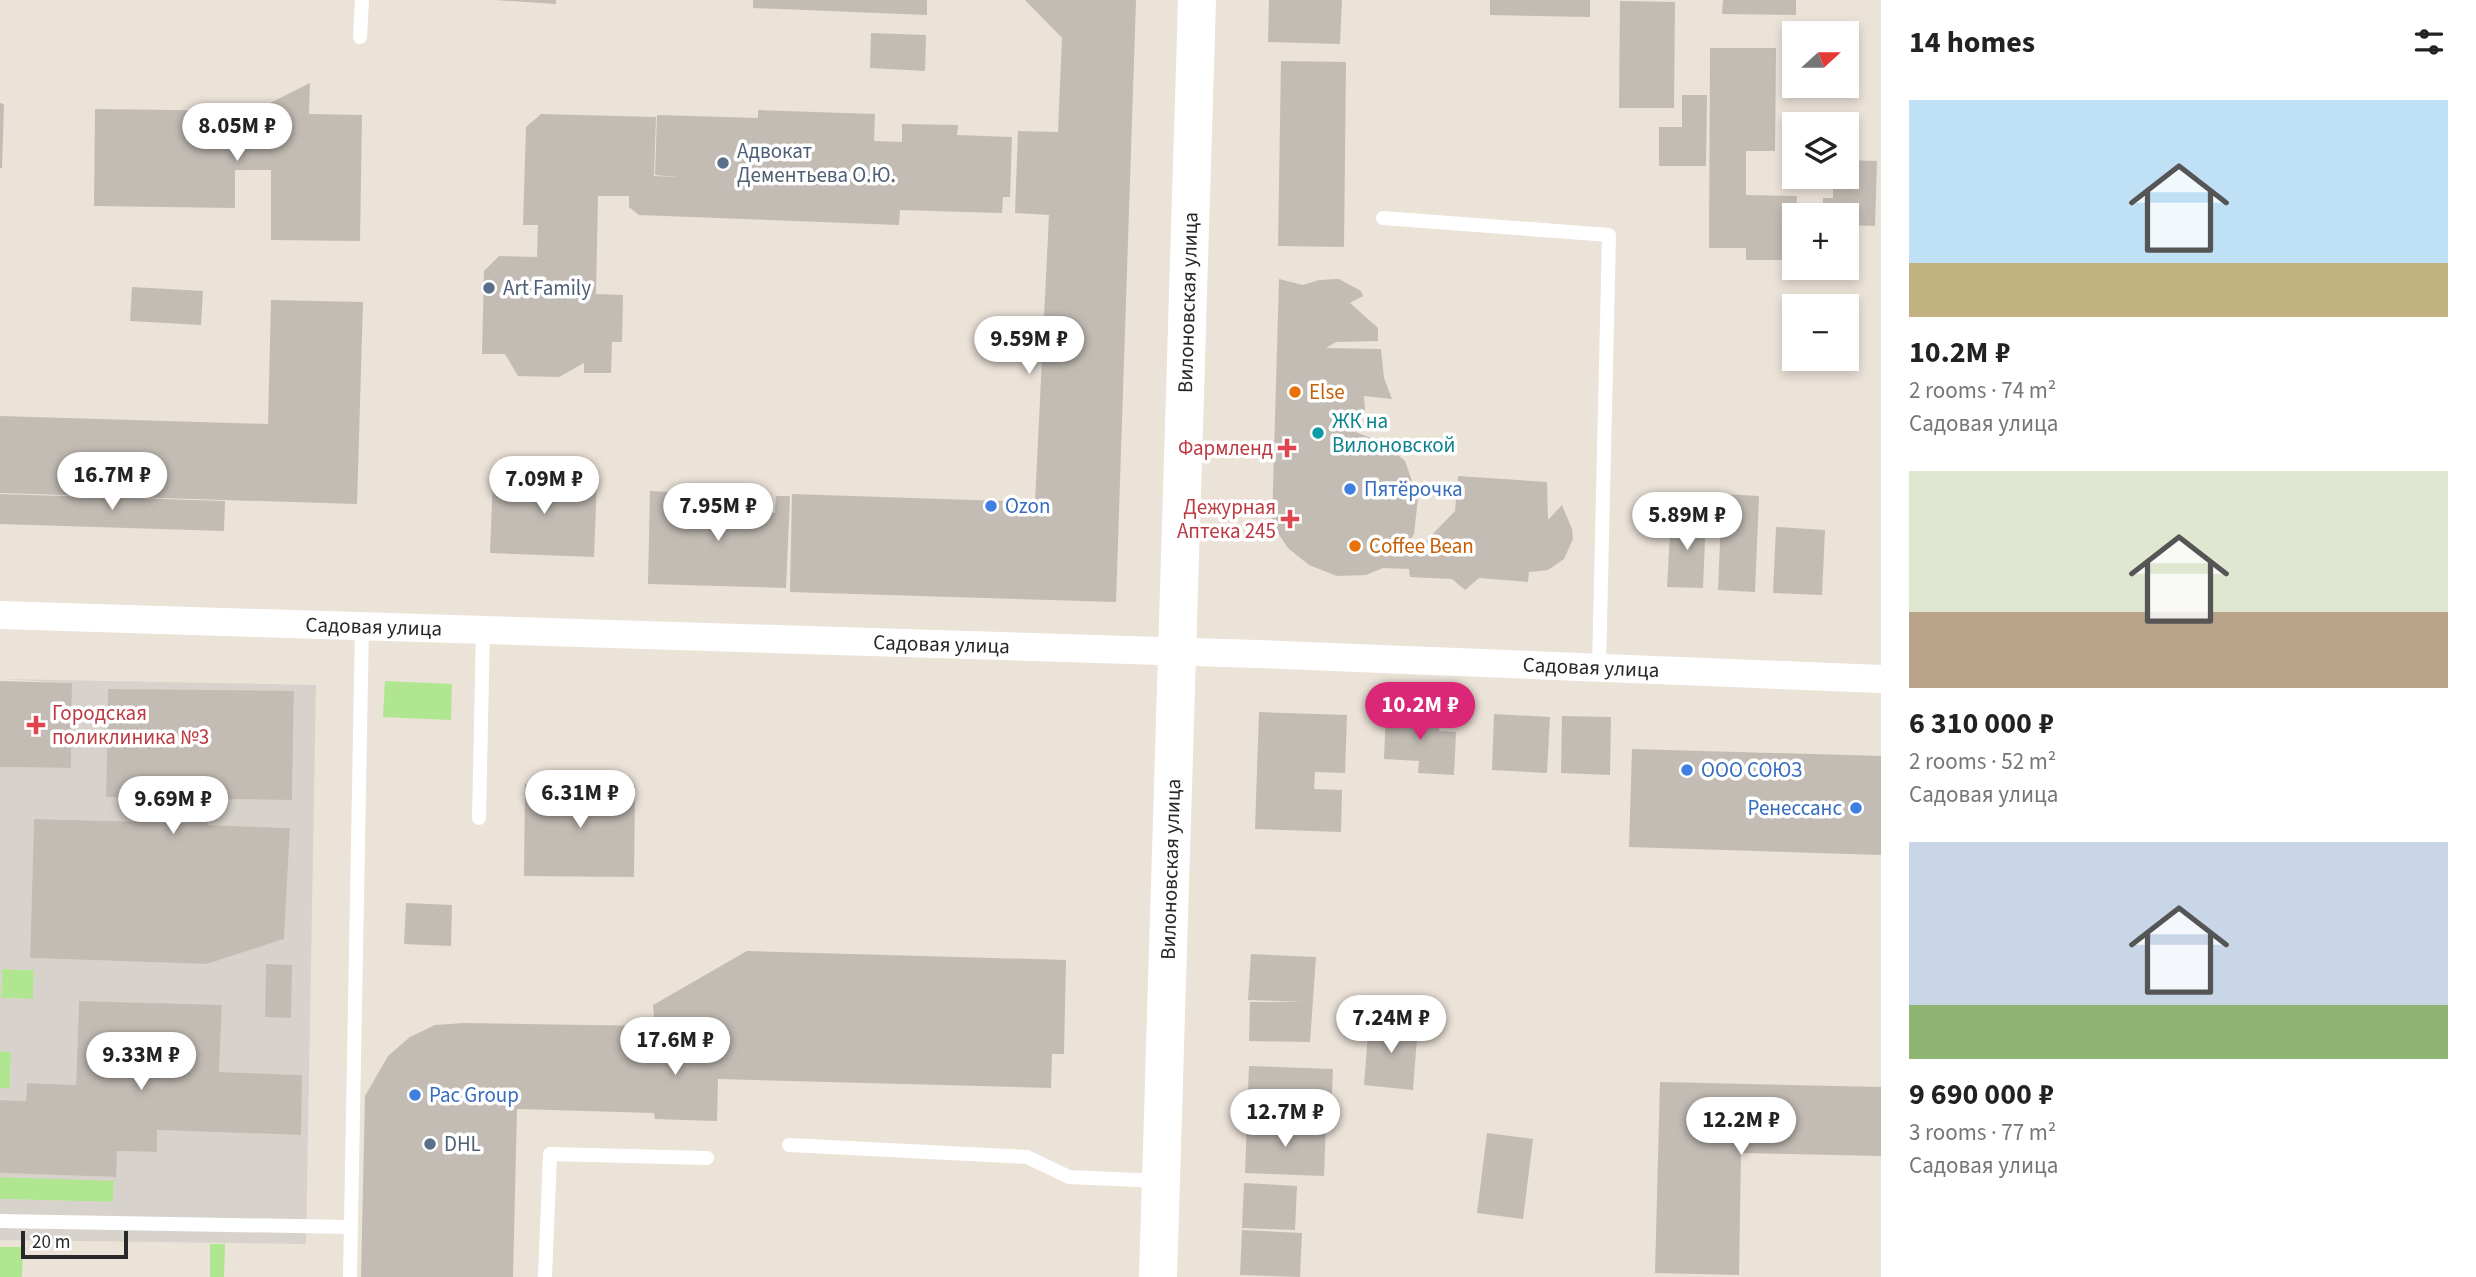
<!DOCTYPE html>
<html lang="en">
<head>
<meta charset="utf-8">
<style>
	body { margin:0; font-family:"Source Sans 3",sans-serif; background:#f2f2f2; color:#222; height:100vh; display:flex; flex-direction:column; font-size:26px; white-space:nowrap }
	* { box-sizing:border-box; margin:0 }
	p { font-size:23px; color:#767676 }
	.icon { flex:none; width:38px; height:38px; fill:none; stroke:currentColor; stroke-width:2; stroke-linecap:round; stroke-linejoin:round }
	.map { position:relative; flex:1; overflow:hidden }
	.details { display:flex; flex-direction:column; background:#fff; width:595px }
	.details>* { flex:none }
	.needle { width:46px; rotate:69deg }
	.buttons { position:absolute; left:1782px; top:21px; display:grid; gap:14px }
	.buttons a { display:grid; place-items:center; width:77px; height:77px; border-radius:0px; background:#fff; box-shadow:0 4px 10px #0003; font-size:35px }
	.scale { position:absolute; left:21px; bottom:18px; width:107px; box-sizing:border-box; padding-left:7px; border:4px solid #282828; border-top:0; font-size:19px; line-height:24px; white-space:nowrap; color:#282828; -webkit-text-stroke:5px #fff; paint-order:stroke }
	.price { position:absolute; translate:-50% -60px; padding:0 16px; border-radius:24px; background:#fff; color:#222; font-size:23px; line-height:46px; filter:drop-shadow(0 2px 4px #0008) }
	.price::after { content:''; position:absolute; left:50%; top:42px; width:21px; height:16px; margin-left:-10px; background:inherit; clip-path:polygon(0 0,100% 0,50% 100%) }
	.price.current { background:#db2777; color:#fff }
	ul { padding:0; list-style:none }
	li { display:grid; align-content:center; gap:14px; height:371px; padding:0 28px }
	li span { display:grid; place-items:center; height:217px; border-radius:0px; color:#555 }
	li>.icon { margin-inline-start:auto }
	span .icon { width:126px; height:126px; fill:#fffc; stroke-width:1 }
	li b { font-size:30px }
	h2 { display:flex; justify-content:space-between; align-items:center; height:84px; padding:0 28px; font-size:30px }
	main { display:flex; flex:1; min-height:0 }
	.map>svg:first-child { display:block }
	.green { fill:#b0e690 }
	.plaza { fill:#d7d2cb; fill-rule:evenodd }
	.building { fill:#c3bcb5 }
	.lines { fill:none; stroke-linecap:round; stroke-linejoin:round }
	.lane { stroke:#fff; stroke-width:14 }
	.street { stroke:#fff; stroke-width:28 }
	.secondary { stroke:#fff; stroke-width:38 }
	.service-dot { fill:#5c6f8a; stroke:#fff; stroke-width:2.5 }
	.food-dot { fill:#e8710a; stroke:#fff; stroke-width:2.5 }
	.culture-dot { fill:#0f9aa8; stroke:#fff; stroke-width:2.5 }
	.health-dot { fill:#e0444e; stroke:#fff; stroke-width:2.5 }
	.shop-dot { fill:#3f7fe0; stroke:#fff; stroke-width:2.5 }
	.labels { text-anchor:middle; stroke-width:7; stroke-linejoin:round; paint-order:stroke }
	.service-label { font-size:21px; fill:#4e5e75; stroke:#fff; text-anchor:start }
	.street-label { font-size:21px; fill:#282828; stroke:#fff }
	.food-label { font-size:21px; fill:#c56008; stroke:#fff; text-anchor:start }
	.culture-label { font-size:21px; fill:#0d838f; stroke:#fff; text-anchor:start }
	.health-label { font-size:21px; fill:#be3a42; stroke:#fff; text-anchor:end }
	.shop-label { font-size:21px; fill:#366cbe; stroke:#fff; text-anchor:start }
</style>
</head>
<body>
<main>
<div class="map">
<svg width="1881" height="1277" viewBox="0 0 1881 1277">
	<rect width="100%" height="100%" fill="#ebe2d8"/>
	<!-- green -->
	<path class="green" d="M385 681 452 684 451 720 383 717Z
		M2 969 34 970 33 999 1 998Z
		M0 1051 11 1052 10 1088H0Z
		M0 1177 114 1180 113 1202 0 1199Z
		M210 1244H225L224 1277H210Z
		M0 1247H23L22 1277H0Z"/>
	<!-- plaza -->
	<path class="plaza" d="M0 679 316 685 306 1244 0 1240V1199L113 1202 114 1181 0 1177V1173L115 1177 117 1151 156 1152 157 1130 300 1135 302 1075 219 1072 222 1006 79 1001 76 1085 27 1083 26 1101 0 1100V1088H10L11 1052 0 1051V767L71 768 72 683ZM108 689 294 692 292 800 209 799 208 825 290 828 284 939 207 964 30 958 34 819 189 823 191 798 106 797ZM2 969 34 970 33 999 1 998Z"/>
	<!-- building -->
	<path class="building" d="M495 0H556V4Z
		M753 0H927V15L753 8Z
		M1025 0H1136L1116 602 790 592 792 494 1035 502 1049 215 1015 213 1018 131 1058 132 1062 38Z
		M1269 0H1342L1340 44 1268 42Z
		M1490 0H1590V17L1490 15Z
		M1723 0H1796V15L1722 14Z
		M1620 1 1675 2 1674 108H1619Z
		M871 33 926 35 925 71 870 68Z
		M1710 48H1776L1775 151H1746V195L1797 196 1794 260H1746V248H1709Z
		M1281 61 1346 62 1344 247 1278 246Z
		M310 83 309 114 362 115 360 241 271 240V170H235V208L94 206 95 109 254 111Z
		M1682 95H1707L1706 166H1659V127H1682Z
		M0 103 4 104 2 168H0Z
		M758 110 875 114 874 141 902 142V124L958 125 957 135 1012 137 1010 197H1003L1002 213 900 210 899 225 639 215 629 207V196H598L596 294 623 295 622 342H612L611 373H584V363L559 377 518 376 505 354H482L484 271 499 256 537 257 538 225H523L526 127 541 114 656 117 654 176 678 177 655 175 657 115 758 118Z
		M1846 160 1877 161 1875 226 1846 225V215H1822L1823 198H1833V177H1846Z
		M1279 279 1303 285 1319 280 1339 279 1361 291 1363 296 1350 303 1378 328V341L1336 342 1326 348 1381 349 1384 378 1392 399 1364 396 1365 410 1348 414V429L1384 443 1405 461 1418 498 1414 534 1406 548 1426 541 1455 511 1458 476 1547 482 1548 520 1562 505 1572 529 1573 539 1564 559 1548 570 1529 572 1528 582 1479 578 1465 590 1452 579 1410 577 1409 569 1383 568 1366 575 1337 576 1309 565 1288 548 1272 524Z
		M132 287 203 291 201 325 130 321Z
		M271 300 363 302 357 504 0 493V416L268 424Z
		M493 475 597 479 594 557 490 553Z
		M707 490 739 491V511L775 513 776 496H790L786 588 648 584 650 491 670 492 669 508 707 509Z
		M0 494 225 501 224 531 0 524Z
		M1722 494 1759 496 1755 592 1718 590Z
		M1671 516 1706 518 1703 588 1667 587Z
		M1776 527 1825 530 1822 595 1773 593Z
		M0 681 72 683 71 768 0 767Z
		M108 689 294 691 292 800 209 799 208 825 290 828 284 939 207 964 30 958 34 819 189 823 191 798 106 797Z
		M1386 711 1440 714 1439 731 1456 732 1454 775 1418 773 1419 761 1384 759Z
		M1259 712 1347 715 1345 773 1315 772 1314 789 1342 790 1341 832 1255 829Z
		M1494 714 1550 717 1547 773 1492 770Z
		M1562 716 1611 717 1610 775 1561 773Z
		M1632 749 1881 756V855L1629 847Z
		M525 784 635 785 634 877 524 876Z
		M406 903 452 905 451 946 404 944Z
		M747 951 1066 960 1064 1054H1052L1051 1088 718 1079 717 1121 655 1119 654 1113 517 1109 513 1277H361L365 1096 388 1056 410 1037 435 1025 464 1023 655 1026 653 1005Z
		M1251 954 1316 957 1310 1042 1249 1041 1250 1002H1305L1248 1000Z
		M266 964 292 965 291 1018 265 1017Z
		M79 1001 222 1005 219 1072 302 1075 301 1135 157 1130V1152L117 1151 116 1177 0 1173V1100L26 1101 27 1083 76 1085Z
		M1369 1021 1418 1025 1413 1090 1364 1085Z
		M1249 1066 1333 1069 1331 1119 1247 1115Z
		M1660 1082 1881 1087V1156L1741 1153 1739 1275 1655 1273Z
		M1247 1122 1326 1125 1324 1176 1245 1173Z
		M1487 1133 1533 1139 1523 1219 1477 1213Z
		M1244 1183 1297 1186 1295 1230 1242 1228Z
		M1242 1230 1302 1233 1300 1277 1240 1275Z"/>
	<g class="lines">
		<!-- lane -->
		<path class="lane" d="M360 37 362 0
			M1383 218 1609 235 1599 668
			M479 818 483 629
			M789 1145 1027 1157 1069 1177 1160 1181
			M0 1221 351 1227
			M350 1277 362 625
			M545 1277 550 1154 707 1158"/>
		<!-- street -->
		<path class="street" id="s1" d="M0 615 1258 654 1881 679"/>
		<!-- secondary -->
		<path class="secondary" id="s2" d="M1158 1277 1197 0"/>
	</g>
	<!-- markers -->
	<g class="service-dot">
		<circle cx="723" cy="163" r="7"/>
		<circle cx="489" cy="288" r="7"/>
		<circle cx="430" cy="1144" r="7"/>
	</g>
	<g class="food-dot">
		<circle cx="1295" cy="392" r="7"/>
		<circle cx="1355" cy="546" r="7"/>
	</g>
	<circle class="culture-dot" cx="1318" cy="433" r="7"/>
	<g class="health-dot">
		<path d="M1283.5 437.5h7v7h7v7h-7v7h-7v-7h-7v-7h7z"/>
		<path d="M1286.5 508.5h7v7h7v7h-7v7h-7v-7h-7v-7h7z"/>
		<path d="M32.5 714.5h7v7h7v7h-7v7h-7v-7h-7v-7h7z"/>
	</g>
	<g class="shop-dot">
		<circle cx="1350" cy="489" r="7"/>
		<circle cx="991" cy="506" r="7"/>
		<circle cx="1687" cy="770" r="7"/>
		<circle cx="1856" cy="808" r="7"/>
		<circle cx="415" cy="1095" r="7"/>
	</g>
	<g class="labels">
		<!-- service labels -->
		<g class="service-label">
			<text x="737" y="158">Адвокат<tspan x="737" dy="24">Дементьева О.Ю.</tspan></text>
			<text x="503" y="295">Art Family</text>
			<text x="444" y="1151">DHL</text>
		</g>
		<!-- street labels -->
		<g class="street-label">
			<text dy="7" stroke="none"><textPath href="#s2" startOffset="975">Вилоновская улица</textPath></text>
			<text dy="7" stroke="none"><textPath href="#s1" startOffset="374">Садовая улица</textPath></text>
			<text dy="7" stroke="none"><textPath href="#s1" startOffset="942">Садовая улица</textPath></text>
			<text dy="7" stroke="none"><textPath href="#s1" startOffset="1592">Садовая улица</textPath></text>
			<text dy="7" stroke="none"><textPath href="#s2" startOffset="408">Вилоновская улица</textPath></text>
		</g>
		<!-- food labels -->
		<g class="food-label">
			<text x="1309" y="399">Else</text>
			<text x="1369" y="553">Coffee Bean</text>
		</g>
		<!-- culture labels -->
		<g class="culture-label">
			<text x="1332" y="428">ЖК на<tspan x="1332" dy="24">Вилоновской</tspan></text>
		</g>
		<!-- health labels -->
		<g class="health-label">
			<text x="1273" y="455">Фармленд</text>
			<text x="1276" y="514">Дежурная<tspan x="1276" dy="24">Аптека 245</tspan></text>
			<text x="52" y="720" text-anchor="start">Городская<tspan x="52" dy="24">поликлиника №3</tspan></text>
		</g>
		<!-- shop labels -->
		<g class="shop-label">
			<text x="1364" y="496">Пятёрочка</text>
			<text x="1005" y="513">Ozon</text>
			<text x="1701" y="777">ООО СОЮЗ</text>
			<text x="1842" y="815" text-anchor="end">Ренессанс</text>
			<text x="429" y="1102">Pac Group</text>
		</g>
	</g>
</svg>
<div class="buttons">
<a><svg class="needle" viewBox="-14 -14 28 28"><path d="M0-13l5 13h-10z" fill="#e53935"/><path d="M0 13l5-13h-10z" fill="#767676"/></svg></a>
<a><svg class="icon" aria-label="layers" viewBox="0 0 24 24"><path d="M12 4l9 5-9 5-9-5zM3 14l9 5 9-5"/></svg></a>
<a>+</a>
<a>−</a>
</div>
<div class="scale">20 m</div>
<b class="price" style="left:237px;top:163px">8.05M ₽</b>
<b class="price" style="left:1029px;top:376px">9.59M ₽</b>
<b class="price" style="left:112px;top:512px">16.7M ₽</b>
<b class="price" style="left:544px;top:516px">7.09M ₽</b>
<b class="price" style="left:718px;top:543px">7.95M ₽</b>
<b class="price" style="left:1687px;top:552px">5.89M ₽</b>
<b class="price current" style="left:1420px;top:742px">10.2M ₽</b>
<b class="price" style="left:580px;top:830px">6.31M ₽</b>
<b class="price" style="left:173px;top:836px">9.69M ₽</b>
<b class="price" style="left:1391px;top:1055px">7.24M ₽</b>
<b class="price" style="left:675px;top:1077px">17.6M ₽</b>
<b class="price" style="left:141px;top:1092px">9.33M ₽</b>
<b class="price" style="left:1285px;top:1149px">12.7M ₽</b>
<b class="price" style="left:1741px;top:1157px">12.2M ₽</b>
</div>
<section class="details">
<h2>14 homes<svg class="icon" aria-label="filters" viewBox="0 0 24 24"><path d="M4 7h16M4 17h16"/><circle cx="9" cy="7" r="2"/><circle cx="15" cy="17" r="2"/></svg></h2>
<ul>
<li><span style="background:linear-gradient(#bfe0f5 75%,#c2b280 0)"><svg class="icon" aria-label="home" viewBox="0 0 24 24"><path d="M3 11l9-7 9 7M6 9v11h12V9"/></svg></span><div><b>10.2M ₽</b><p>2 rooms · 74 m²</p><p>Садовая улица</p></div></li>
<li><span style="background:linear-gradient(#dfe7d0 65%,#b9a48a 0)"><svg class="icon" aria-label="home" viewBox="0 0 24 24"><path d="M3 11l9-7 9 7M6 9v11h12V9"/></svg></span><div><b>6 310 000 ₽</b><p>2 rooms · 52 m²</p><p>Садовая улица</p></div></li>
<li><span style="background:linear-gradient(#c9d6e8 75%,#8fb573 0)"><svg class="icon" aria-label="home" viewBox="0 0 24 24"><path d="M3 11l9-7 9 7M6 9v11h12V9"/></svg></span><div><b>9 690 000 ₽</b><p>3 rooms · 77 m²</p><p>Садовая улица</p></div></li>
</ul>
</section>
</main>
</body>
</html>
